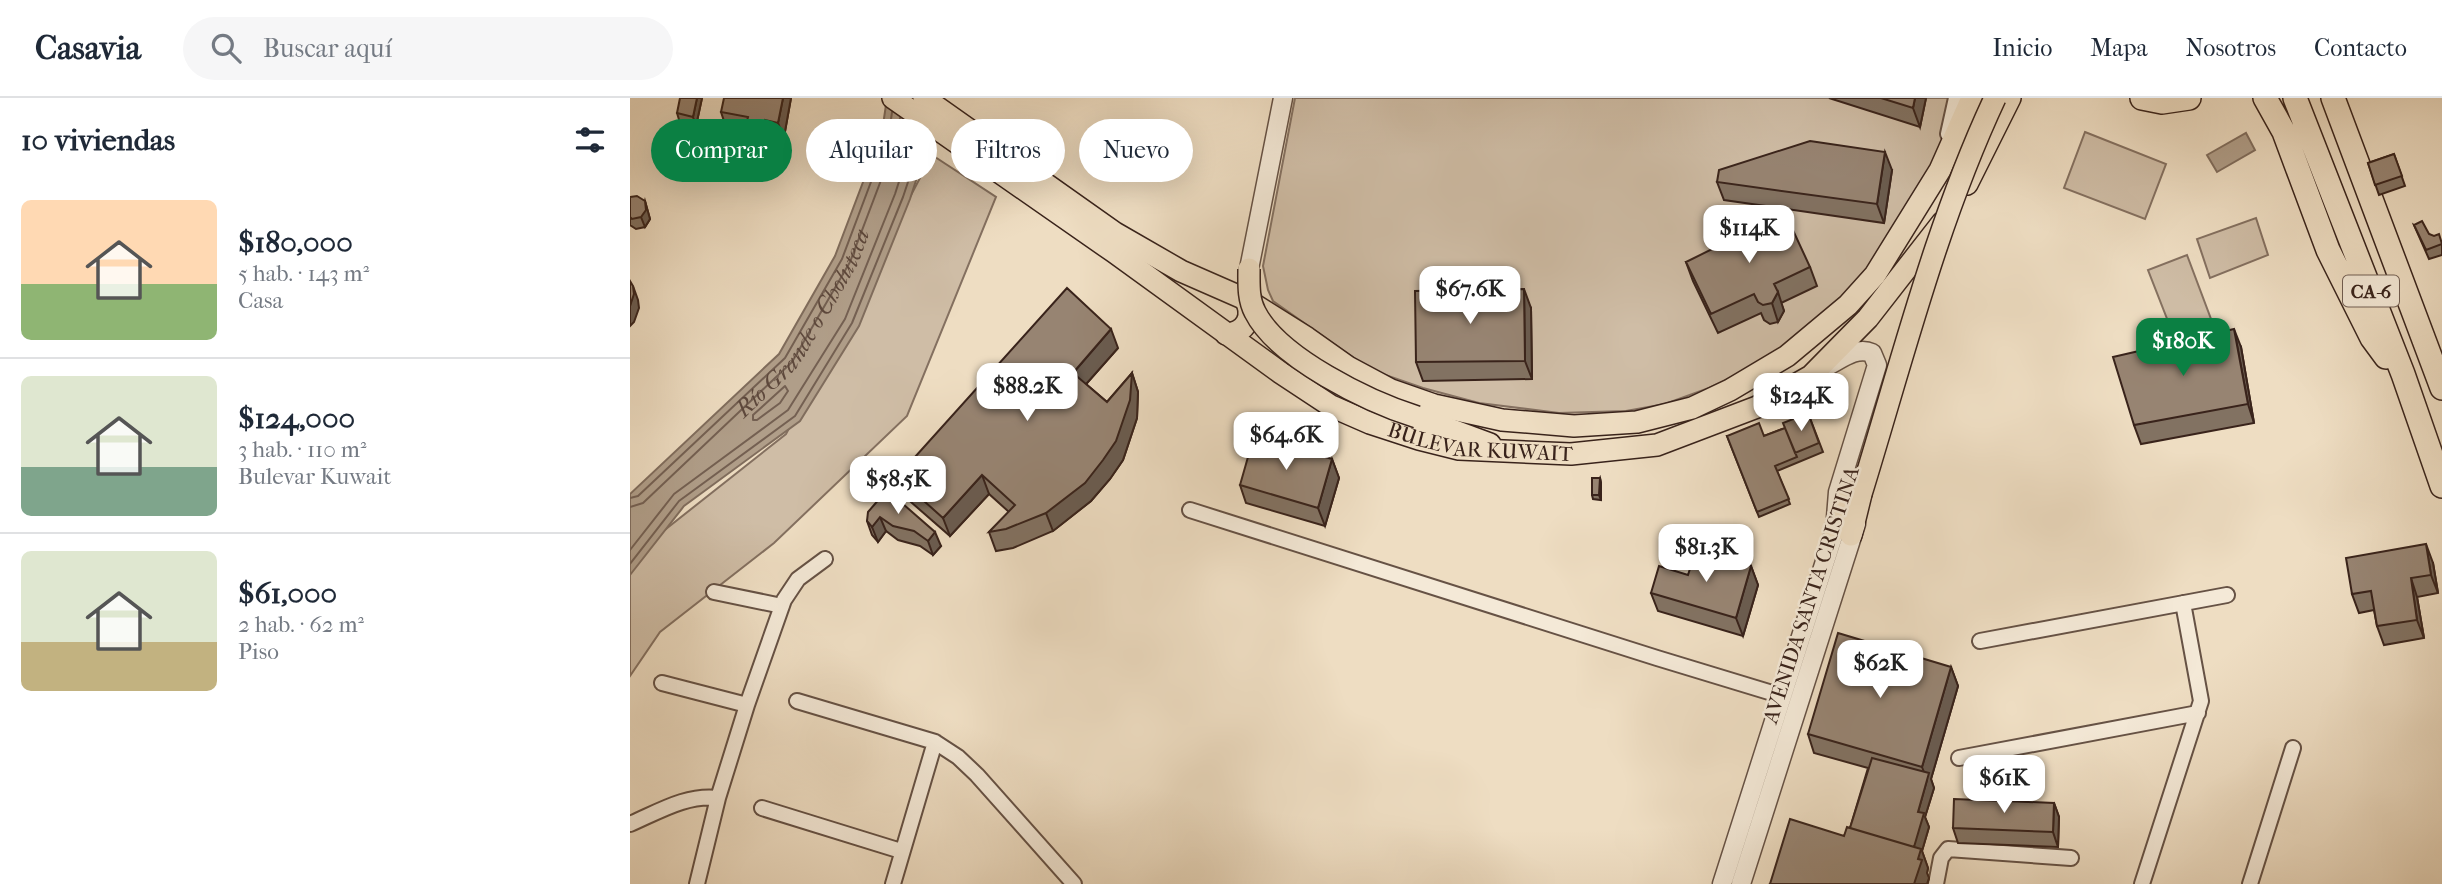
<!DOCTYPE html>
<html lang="es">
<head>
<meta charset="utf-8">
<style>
	body { margin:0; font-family:"IM FELL French Canon",serif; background:#f6f6f7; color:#1f2937; height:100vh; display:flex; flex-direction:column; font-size:26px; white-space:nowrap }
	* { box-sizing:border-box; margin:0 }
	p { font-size:23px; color:#747a83 }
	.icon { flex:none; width:38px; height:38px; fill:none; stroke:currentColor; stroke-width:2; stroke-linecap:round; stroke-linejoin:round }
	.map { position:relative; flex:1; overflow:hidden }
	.details { display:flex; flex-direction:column; background:#fff; width:630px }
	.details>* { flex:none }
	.banner { position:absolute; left:21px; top:21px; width:665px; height:63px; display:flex; gap:14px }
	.price { position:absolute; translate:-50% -60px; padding:0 16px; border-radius:14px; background:#fff; color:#222; font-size:23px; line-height:46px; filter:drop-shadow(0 2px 4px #0008) }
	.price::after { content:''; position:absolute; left:50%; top:42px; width:21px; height:16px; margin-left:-10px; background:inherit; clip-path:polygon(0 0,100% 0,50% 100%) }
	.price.current { background:#0b8043; color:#fff }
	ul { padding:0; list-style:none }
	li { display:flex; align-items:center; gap:21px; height:175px; padding:0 21px }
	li+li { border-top:2px solid #e0e1e3 }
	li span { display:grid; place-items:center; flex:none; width:196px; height:140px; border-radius:10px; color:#555 }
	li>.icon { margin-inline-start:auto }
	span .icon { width:84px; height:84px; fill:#fffc; stroke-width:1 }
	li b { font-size:30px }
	h2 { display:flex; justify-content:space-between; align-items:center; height:84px; padding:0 21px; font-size:30px }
	.tag { padding:0 24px; border-radius:32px; background:#fff; box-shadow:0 7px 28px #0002; font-size:24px; line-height:63px }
	.tag.current { background:#0b8043; color:#fff }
	header { display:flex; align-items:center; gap:42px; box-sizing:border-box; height:98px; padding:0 35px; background:#fff; border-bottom:2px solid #e0e1e3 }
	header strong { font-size:33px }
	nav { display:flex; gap:38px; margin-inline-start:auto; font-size:24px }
	.search { width:490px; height:63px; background:#f6f6f7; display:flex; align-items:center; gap:18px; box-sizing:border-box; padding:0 24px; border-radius:38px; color:#747a83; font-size:26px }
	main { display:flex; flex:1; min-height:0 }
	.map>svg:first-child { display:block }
	.green { fill:#cfbda6; stroke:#847060; stroke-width:2 }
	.water { fill:#b09e89; stroke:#806d5d; stroke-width:2 }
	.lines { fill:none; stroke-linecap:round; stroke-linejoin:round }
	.shore { stroke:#746052; stroke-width:2 }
	.minor-casing { stroke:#665245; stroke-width:18 }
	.tertiary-casing { stroke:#665245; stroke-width:21 }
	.primary-casing { stroke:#39231b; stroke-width:24 }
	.trunk-casing { stroke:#39231b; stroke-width:26 }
	.minor { stroke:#f4e9d7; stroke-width:14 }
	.tertiary { stroke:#f4e9d7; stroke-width:18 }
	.primary { stroke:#eeddc2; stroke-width:21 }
	.trunk { stroke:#eeddc2; stroke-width:23 }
	.primary-bridge-casing { stroke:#39231b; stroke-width:24; stroke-linecap:butt }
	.primary-bridge { stroke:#eeddc2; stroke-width:21 }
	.wall { fill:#827262; stroke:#39231b; stroke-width:2 }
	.shaded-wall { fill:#6a5c50; stroke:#39231b; stroke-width:2 }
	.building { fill:#978472; stroke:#39231b; stroke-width:2 }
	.labels { text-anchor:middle; stroke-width:5; stroke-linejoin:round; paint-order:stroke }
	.shield { fill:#f4e9d7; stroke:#715e53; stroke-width:2 }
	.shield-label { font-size:19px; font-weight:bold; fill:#39231b }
	.street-label { font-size:21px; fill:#39231b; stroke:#f4e9d7 }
	.water-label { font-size:23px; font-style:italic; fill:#5d483c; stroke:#f4e9d7 }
</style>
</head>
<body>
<header>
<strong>Casavia</strong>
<div class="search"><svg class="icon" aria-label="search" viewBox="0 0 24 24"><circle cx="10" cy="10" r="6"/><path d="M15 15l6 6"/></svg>Buscar aquí</div>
<nav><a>Inicio</a><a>Mapa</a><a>Nosotros</a><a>Contacto</a></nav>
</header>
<main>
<section class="details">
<h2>10 viviendas<svg class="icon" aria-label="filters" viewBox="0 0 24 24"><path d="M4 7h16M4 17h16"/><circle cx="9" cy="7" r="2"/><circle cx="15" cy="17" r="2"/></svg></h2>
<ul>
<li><span style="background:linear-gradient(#ffd9b3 60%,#8fb573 0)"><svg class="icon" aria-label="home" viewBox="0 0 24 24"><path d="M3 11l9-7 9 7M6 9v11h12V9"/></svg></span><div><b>$180,000</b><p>5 hab. · 143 m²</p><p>Casa</p></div></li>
<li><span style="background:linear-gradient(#dfe7d0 65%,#7fa58c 0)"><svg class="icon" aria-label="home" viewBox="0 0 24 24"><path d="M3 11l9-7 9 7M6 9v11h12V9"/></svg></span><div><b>$124,000</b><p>3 hab. · 110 m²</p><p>Bulevar Kuwait</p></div></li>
<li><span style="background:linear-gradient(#dfe7d0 65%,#c2b280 0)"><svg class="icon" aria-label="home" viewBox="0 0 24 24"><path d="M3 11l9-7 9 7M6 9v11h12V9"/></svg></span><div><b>$61,000</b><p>2 hab. · 62 m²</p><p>Piso</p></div></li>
</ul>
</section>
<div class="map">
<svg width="1812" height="786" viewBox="0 0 1812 786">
	<rect width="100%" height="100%" fill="#eeddc2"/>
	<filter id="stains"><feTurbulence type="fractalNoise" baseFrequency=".00286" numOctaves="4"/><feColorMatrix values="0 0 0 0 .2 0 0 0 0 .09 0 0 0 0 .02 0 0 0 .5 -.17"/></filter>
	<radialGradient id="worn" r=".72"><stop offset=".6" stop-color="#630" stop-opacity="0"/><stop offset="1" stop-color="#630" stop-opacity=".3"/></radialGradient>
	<!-- green -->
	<path class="green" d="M665 0H1322L1306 69 1241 170 1196 218 1139 261 1079 290 1035 306 996 313 929 315 849 305 793 290 741 272 643 203 638 192 633 168Z
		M1455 34 1536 66 1515 121 1434 90Z
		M302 57 366 99 277 318 144 445 30 534 0 578V468L17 446 156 336Z
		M1626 120 1638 157 1580 180 1567 141Z
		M1557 157 1581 221 1543 236 1518 172Z"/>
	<!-- water -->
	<path class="water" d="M257 0H313L280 101 229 228 170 323 54 408 0 477V396L149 256 205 158 252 34Z
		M1616 35 1625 52 1587 74 1577 57Z"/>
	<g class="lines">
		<!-- shore -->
		<g class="shore">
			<path d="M155 288 158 293 150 305 127 322H123V317Z"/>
			<path d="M0 400 8 398 155 260 212 161 259 36 262 14"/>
			<path id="s1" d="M0 409 13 405 162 264 220 164 267 40 270 20"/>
			<path d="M0 452 44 396 158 312 215 221 265 96 286 31"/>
			<path d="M0 466 49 403 165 318 222 225 273 99 294 36"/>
		</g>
		<defs>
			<path id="minor" d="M1318 36 1326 0
				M560 412 1027 560 1152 598
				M84 494 152 508
				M1350 543 1597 497
				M32 585 117 607
				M167 603 305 644 328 659 347 677 444 786
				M1329 660 1568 615
				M132 710 271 753
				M0 726C28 714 57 696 88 700
				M67 786 88 700 117 607 154 502 168 481 195 461
				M263 786 305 644
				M1306 786 1311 760 1318 751 1441 760
				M1512 786 1571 603 1553 505
				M1620 786 1663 650"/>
			<path id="tertiary" d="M619 171 653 0
				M1092 786 1205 432 1208 394 1247 267 1242 255C1226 248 1210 262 1196 269
				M1111 786 1226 426"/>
			<g id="primary">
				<path id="s2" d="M263 0 484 154 651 275 701 308 740 325 789 341 829 351 941 356 1027 347 1127 309 1181 278 1238 220 1312 125"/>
				<path d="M294 0 485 135 551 173 615 201 677 240 718 269 761 292 804 307 872 322 944 328 1007 324 1062 310 1100 292 1157 258 1218 207 1245 177 1310 72 1342 0"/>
				<path d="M1337 86 1380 0"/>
				<path d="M596 236C616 235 625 218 615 201"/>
				<path d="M787 319 860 346"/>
				<path d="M1205 432 1218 393"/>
				<path d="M1221 437 1231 396"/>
			</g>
			<path id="trunk" d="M1512 0 1532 4 1559 0
				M1635 0 1654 34 1698 152 1742 240 1756 259
				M1665 0 1773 276 1812 388
				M1703 0 1812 290"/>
		</defs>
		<!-- minor casing -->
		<use href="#minor" class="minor-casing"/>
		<!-- tertiary casing -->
		<use href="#tertiary" class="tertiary-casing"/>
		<!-- primary casing -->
		<use href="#primary" class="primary-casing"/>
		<!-- trunk casing -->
		<use href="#trunk" class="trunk-casing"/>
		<!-- minor -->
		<use href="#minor" class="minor"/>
		<!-- tertiary -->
		<use href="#tertiary" class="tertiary"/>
		<!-- primary -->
		<use href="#primary" class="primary"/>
		<!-- trunk -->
		<use href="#trunk" class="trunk"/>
		<defs>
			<path id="primary-bridge" d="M619 171C619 186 618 201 625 214 648 260 739 304 787 319
				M1231 396C1272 263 1306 126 1365 0"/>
		</defs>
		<!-- primary-bridge casing -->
		<use href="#primary-bridge" class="primary-bridge-casing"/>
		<!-- primary-bridge -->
		<use href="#primary-bridge" class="primary-bridge"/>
	</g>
	<!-- wall -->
	<path class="wall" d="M72 0 66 28 50 25 47 15Z
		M161 0 154 39 140 37 139 40 122 37 121 33 96 29 91 14Z
		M1199 0H1296L1290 29Z
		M53 32 55 36 53 43 46 42 44 37Z
		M1764 56 1775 88 1749 97 1738 65Z
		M1262 72 1254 125 1094 102 1087 84Z
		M0 99 15 103 20 121 15 129 6 131 0 127Z
		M1784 127 1812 144V157L1799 161Z
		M1056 164 1180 169 1187 188 1151 205 1154 213 1148 224 1140 226 1134 222 1131 215 1088 235 1063 183Z
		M901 210 902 281 793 283 786 264Z
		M1611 249 1624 325 1511 346 1504 327Z
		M488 250 456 286 477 304 502 275 508 294 507 320 493 362 480 381 461 403 423 433 383 450 366 453 359 434 379 414 359 396 320 438 274 398 267 379Z
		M1178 315 1193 354 1147 373 1160 406 1129 419 1097 338H1134L1155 330Z
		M702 361 709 380 695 428 616 405 610 387Z
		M970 380 971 385V402L963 401 962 397Z
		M257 392 311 448 303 457 290 448 268 442 256 433 248 444 242 437 237 423Z
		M1803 465 1808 495 1787 499 1794 540 1754 547 1747 528 1744 512 1729 515 1722 496Z
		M1121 468 1128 487 1113 538 1028 513 1021 495 1058 477Z
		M1321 569 1328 588 1301 681 1304 690 1295 719 1299 729 1292 753 1298 770 1297 775 1299 780 1297 786H1140L1214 738 1220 730 1238 670 1184 655 1178 636Z
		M1424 705 1429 719 1428 749 1328 745 1323 730Z"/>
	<!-- shaded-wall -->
	<path class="shaded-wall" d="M67 0H72L66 28 63 19Z
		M153 0H161L154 39 148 25Z
		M1285 0H1296L1290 29 1283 10Z
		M135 22 140 37 139 40 134 26Z
		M53 32 55 36 53 43 51 38Z
		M1255 54 1262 72 1254 125 1247 106Z
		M15 103 20 121 15 129 11 119Z
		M3 188 8 202 9 210 4 224 0 228V208Z
		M894 191 901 210 902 281 895 263Z
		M1148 194 1154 213 1148 224 1142 205Z
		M481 231 488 250 450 293 443 275Z
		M1604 231 1611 249 1624 325 1618 306Z
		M502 275 508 294 507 320 493 362 480 381 461 403 423 433 416 415Z
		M702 361 709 380 695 428 688 410Z
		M352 377 359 396 320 438 313 420Z
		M970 380 971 385V402L969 397Z
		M250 419 256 433 248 444 242 429Z
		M305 434 311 448 303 457 298 443Z
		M1796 446 1803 465 1808 495 1801 477Z
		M1121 468 1128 487 1113 538 1106 520Z
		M1781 480 1787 499 1794 540 1787 522Z
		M1321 569 1328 588 1301 681 1304 690 1295 719 1299 729 1292 753 1298 770 1297 775 1299 780 1297 786H1284L1283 753 1288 714 1297 682 1292 669Z
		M1424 705 1429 719 1428 749 1423 734Z"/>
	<!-- building -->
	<path class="building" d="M50 0H67L63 19 47 15Z
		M94 0H153L148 25 135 22 134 26 117 23 118 19 91 14Z
		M1251 0H1285L1283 10Z
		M46 30 53 32 51 38 44 37Z
		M1180 43 1255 54 1247 106 1087 84 1089 72Z
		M1764 56 1772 78 1745 87 1738 65Z
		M7 98 15 103 16 112 11 119 2 121 0 119V99Z
		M1155 115 1180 169 1144 186 1148 194 1142 205 1133 207 1128 204 1124 196 1081 216 1056 164Z
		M1792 123 1799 136 1804 138 1809 136 1812 146 1796 152 1784 127Z
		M0 183 3 188 4 196 0 208Z
		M437 190 481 231 443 275 477 304 502 275 500 302 486 343 473 362 455 385 416 415 376 431 359 434 385 407 352 377 313 420 267 379Z
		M894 191 895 263 786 264 785 193Z
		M1604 231 1618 306 1504 327 1483 259Z
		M1178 315 1189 345 1165 355 1153 325Z
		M1129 325 1134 338 1155 330 1167 359 1145 368 1159 401 1127 414 1097 338Z
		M624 338 702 361 688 410 610 387Z
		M962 380H970L969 397H962Z
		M257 392 305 434 298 443 284 433 263 428 250 419 242 429 237 423 238 414Z
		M1796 446 1801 477 1781 480 1787 522 1747 528 1741 493 1722 496 1716 460Z
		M1066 452 1121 468 1106 520 1021 495 1029 468 1058 477Z
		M1208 535 1321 569 1292 669 1178 636Z
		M1242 660 1299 675 1288 714 1294 715 1284 749 1220 730Z
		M1324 701 1424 705 1423 734 1323 730Z
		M1160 721 1214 738 1217 729 1291 751 1288 761 1292 762 1284 786H1140Z"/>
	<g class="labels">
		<!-- shield labels -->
		<rect class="shield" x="1713" y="177.5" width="56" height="31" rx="5"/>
		<g class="shield-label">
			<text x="1741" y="200">CA-6</text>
		</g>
		<!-- street labels -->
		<g class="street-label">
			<text dy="7" stroke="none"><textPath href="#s2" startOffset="691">BULEVAR KUWAIT</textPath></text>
			<text transform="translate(1181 497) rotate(-72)" y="7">AVENIDA SANTA CRISTINA</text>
		</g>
		<!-- water labels -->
		<g class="water-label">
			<text dy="8" stroke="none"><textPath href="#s1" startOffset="257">Río Grande o Choluteca</textPath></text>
		</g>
	</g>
	<rect width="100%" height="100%" filter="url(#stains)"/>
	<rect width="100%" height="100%" fill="url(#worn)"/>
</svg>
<b class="price" style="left:1119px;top:167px">$114K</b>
<b class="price" style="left:840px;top:228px">$67.6K</b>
<b class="price current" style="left:1553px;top:280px">$180K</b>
<b class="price" style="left:397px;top:325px">$88.2K</b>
<b class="price" style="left:1171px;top:335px">$124K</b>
<b class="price" style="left:656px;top:374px">$64.6K</b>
<b class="price" style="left:268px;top:418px">$58.5K</b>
<b class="price" style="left:1076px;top:486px">$81.3K</b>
<b class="price" style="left:1250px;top:602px">$62K</b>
<b class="price" style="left:1374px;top:717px">$61K</b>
<div class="banner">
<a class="tag current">Comprar</a>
<a class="tag">Alquilar</a>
<a class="tag">Filtros</a>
<a class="tag">Nuevo</a>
</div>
</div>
</main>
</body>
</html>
